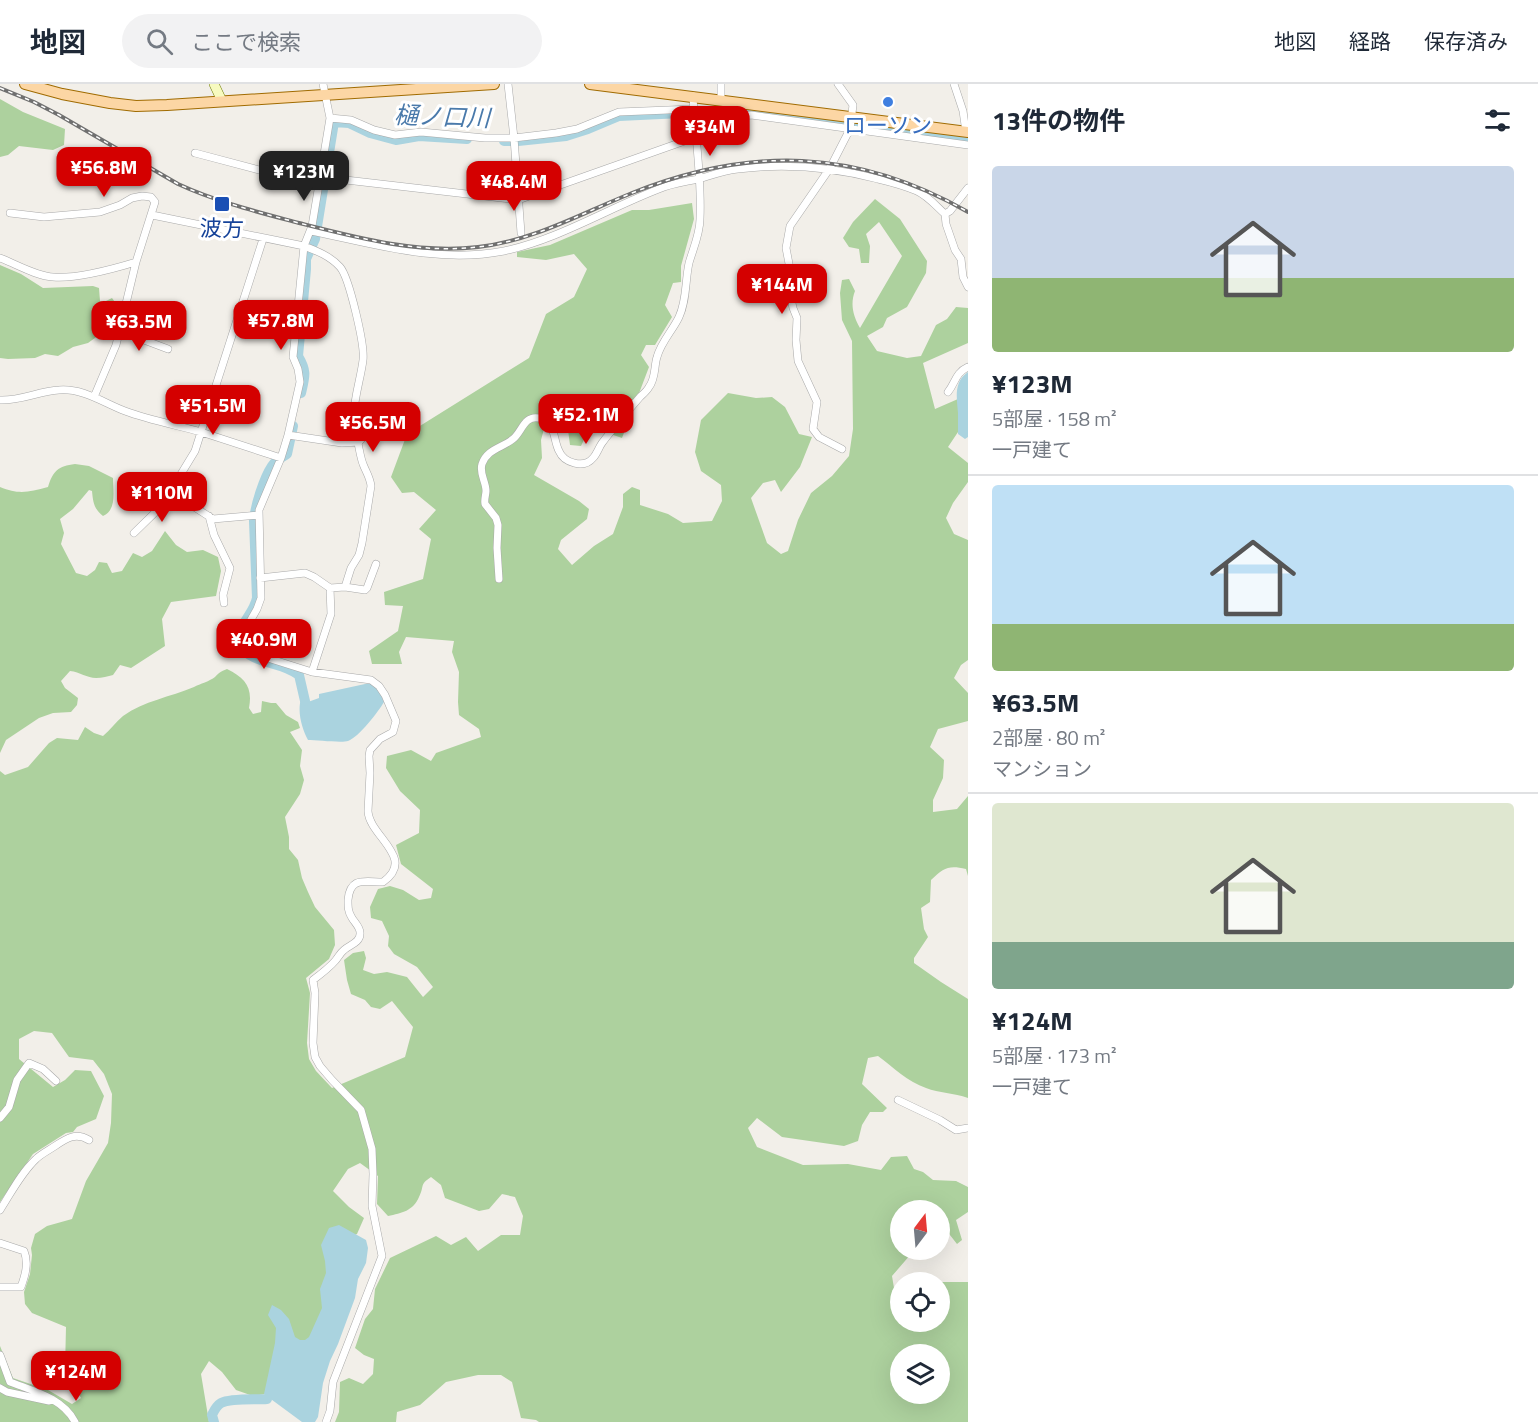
<!DOCTYPE html>
<html lang="ja">
<head>
<meta charset="utf-8">
<style>
	body { margin:0; font-family:"Titillium Web","Noto Sans JP",sans-serif; background:#f2f2f3; color:#1f2937; height:100vh; display:flex; flex-direction:column; font-size:22px; white-space:nowrap }
	* { box-sizing:border-box; margin:0 }
	p { font-size:20px; color:#747a83 }
	.icon { flex:none; width:33px; height:33px; fill:none; stroke:currentColor; stroke-width:2; stroke-linecap:round; stroke-linejoin:round }
	.map { position:relative; flex:1; overflow:hidden }
	.side { display:flex; flex-direction:column; background:#fff; width:570px }
	.side>* { flex:none }
	.needle { width:39px; rotate:16deg }
	.controls { position:absolute; left:890px; top:1116px; display:grid; gap:12px }
	.controls a { display:grid; place-items:center; width:60px; height:60px; border-radius:50%; background:#fff; box-shadow:0 6px 24px #0002; font-size:30px }
	.price { position:absolute; translate:-50% -51px; padding:0 14px; border-radius:12px; background:#d40000; color:#fff; font-size:20px; line-height:39px; filter:drop-shadow(0 2px 3px #0008) }
	.price::after { content:''; position:absolute; left:50%; top:36px; width:18px; height:14px; margin-left:-9px; background:inherit; clip-path:polygon(0 0,100% 0,50% 100%) }
	.price.on { background:#222; color:#fff }
	ul { padding:0; list-style:none }
	li { display:grid; align-content:center; gap:12px; height:318px; padding:0 24px }
	li+li { border-top:2px solid #e0e1e3 }
	li span { display:grid; place-items:center; height:186px; border-radius:6px; color:#555 }
	li>.icon { margin-inline-start:auto }
	span .icon { width:108px; height:108px; fill:#fffc; stroke-width:1 }
	li b { font-size:26px }
	h2 { display:flex; justify-content:space-between; align-items:center; height:72px; padding:0 24px; font-size:26px }
	header { display:flex; align-items:center; gap:36px; box-sizing:border-box; height:84px; padding:0 30px; background:#fff; border-bottom:2px solid #e0e1e3 }
	header strong { font-size:28px }
	nav { display:flex; gap:33px; margin-inline-start:auto; font-size:21px }
	.search { width:420px; height:54px; background:#f2f2f3; display:flex; align-items:center; gap:15px; box-sizing:border-box; padding:0 21px; border-radius:33px; color:#747a83; font-size:22px }
	main { display:flex; flex:1; min-height:0 }
	.map>svg:first-child { display:block }
	.forest { fill:#add19e; fill-rule:evenodd }
	.water { fill:#aad3df }
	.lines { fill:none; stroke-linecap:round; stroke-linejoin:round }
	.river { stroke:#aad3df; stroke-width:10 }
	.street-casing { stroke:#a9a9a9; stroke-width:8 }
	.secondary-casing { stroke:#707d05; stroke-width:10 }
	.primary-casing { stroke:#a06b00; stroke-width:12 }
	.street { stroke:#fff; stroke-width:7 }
	.secondary { stroke:#f7fabf; stroke-width:9 }
	.primary { stroke:#fcd6a4; stroke-width:10 }
	.rail-casing { stroke:#707070; stroke-width:4 }
	.rail { stroke:#fff; stroke-width:1.5; stroke-dasharray:4.5; stroke-linecap:butt }
	.shop-dot { fill:#3f7fe0; stroke:#fff; stroke-width:2 }
	.transit-dot { fill:#1a4fb4; stroke:#fff; stroke-width:2 }
	.labels { text-anchor:middle; stroke-width:6; stroke-linejoin:round; paint-order:stroke }
	.shop-label { font-size:22px; fill:#366cbe; stroke:#fff }
	.transit-label { font-size:22px; fill:#164399; stroke:#fff }
	.water-label { font-size:24px; font-style:italic; fill:#4a7aab; stroke:#fff }
</style>
</head>
<body>
<header>
<strong>地図</strong>
<div class="search"><svg class="icon" aria-label="search" viewBox="0 0 24 24"><circle cx="10" cy="10" r="6"/><path d="M15 15l6 6"/></svg>ここで検索</div>
<nav><a>地図</a><a>経路</a><a>保存済み</a></nav>
</header>
<main>
<div class="map">
<svg width="968" height="1338" viewBox="0 0 968 1338">
	<rect width="100%" height="100%" fill="#f2efe9"/>
	<!-- forest -->
	<path class="forest" d="M0 15 23 28 65 45 64 61 53 66 19 62 8 71 0 73Z
		M875 115 900 135 927 177 926 189 907 223 887 234 883 243 867 252 877 267 907 274 921 272 936 241 947 235 956 223 968 224V259L923 279 935 325 958 315 960 345 948 363 968 379V398L953 419 946 434 954 450 968 456V576L961 581 954 594 968 609V637L938 645 930 663 944 676 943 694 933 716V728L957 725 968 712V792L966 785C948 781 944 784 931 796L930 818 921 824 924 845 928 853 914 874V879L941 898 968 915V1014C954 1009 939 1009 926 1004 908 998 893 983 878 972L868 974 862 1000 887 1024 883 1028H870L862 1041 858 1057 844 1062 782 1053 757 1034 748 1044 757 1063 803 1081 848 1080 881 1086 891 1073 907 1072 914 1085 923 1088 933 1096 956 1097 968 1103V1128L956 1136 962 1156 957 1160 939 1137V1126H931L930 1125 927 1126H900V1166H910L911 1170 892 1192 894 1204 900 1207V1238H939V1198H937H968V1338H539L536 1336 521 1334 512 1298 501 1291H478L446 1298 420 1321 397 1328 396 1338H335L339 1328 340 1298 349 1294 363 1300 373 1290 374 1275 364 1271 355 1264 365 1235 373 1225 375 1205 390 1174 436 1152 451 1161 466 1153 478 1167 501 1151H520L523 1132 515 1113 502 1110 489 1125 479 1127 445 1114 441 1101 431 1093C419 1101 425 1101 419 1113 413 1127 402 1129 388 1132L377 1120 378 1092 360 1079 348 1085 333 1107 349 1123 364 1134 357 1150 341 1157 331 1222 273 1309 253 1312 236 1306 222 1288 209 1277 201 1290 209 1338H0V1262L13 1294 48 1306 72 1320 81 1314 65 1284 66 1243 32 1229 25 1220 24 1208 30 1190 32 1171 31 1164 35 1150 47 1142 72 1135 86 1097 108 1059 111 1039 112 1010 104 990 93 976 69 973 52 949 34 947 19 955V975L53 1003 65 996 75 986 91 987 104 1012 96 1035 77 1043 73 1048 66 1049 33 1070 0 1118V687L5 691 28 683 49 659 57 654 78 656 85 643 94 649 103 652C110 646 116 638 123 632 144 617 170 613 194 603 200 600 210 597 215 593 220 588 220 588 227 585 245 594 253 603 249 624L253 630 261 628 262 617 271 619H276L286 631 298 638 300 644 290 648 302 666 300 682 304 696 300 710 285 733 289 753V765L298 776 302 794 308 808 315 823 334 846 335 861 329 875 306 894 310 909 307 959 309 975 316 987 332 1004 405 973 413 943 392 917 380 925 371 923 365 916 351 910 347 896 344 876 353 869 364 867 366 874 363 886 374 890 387 888 407 893 423 913 433 903 417 883 394 870 388 862 389 852 382 837 371 834 370 823 378 805 390 802 403 806 419 816 431 814 433 805 401 780 396 761 419 749 420 726 400 707 386 684 387 672 411 666 431 677 436 669 481 653 479 645 459 631 458 618 459 588 452 568 454 557 406 553 399 568 402 580H372L369 567 398 547 403 522 385 521 384 508 423 495 431 455 419 445 436 426 414 408 402 409 391 393 407 350 529 274 546 230 574 213 587 185 574 170 546 176 517 173V168L550 161 632 126H649L692 119 694 135 681 182V198L673 199 665 221 672 233 655 261H646L641 271 649 283 622 354 590 343 581 362 570 361 568 346 558 339 544 345 541 356 542 374 534 391 579 417 589 425 587 435 561 456 558 465 572 481 594 462 613 450 623 423V410L632 403 640 406V421L668 430 683 439 712 437 722 417 721 401 701 387 695 368 701 336 728 309 756 314 772 313 785 323 799 350 812 353 800 383 781 408 775 396 763 399 751 414 767 459 781 470 788 467 798 436 811 409 832 392 849 372 853 345 852 257 842 236 840 209 842 196 849 195 855 207C850 220 853 232 860 244L902 172 879 138 866 150 870 162 869 179H861L859 165 849 163 843 154 853 138ZM900 1270H939V1310H900Z
		M0 181 21 190 43 204 93 202 99 204 100 217 104 218 112 214 117 221V227L110 233 101 246 99 251 88 259 73 263 58 272 45 270 35 274 8 275 0 274Z
		M75 380 89 382 113 394C113 407 117 426 103 432 94 425 93 418 92 407L89 406 73 425 60 435 64 449 61 460 76 489 87 492 95 486 99 478 107 479 112 489 122 487 133 469 142 473 152 467 165 447 176 461 187 468 203 466 218 473 221 487 216 512 171 518 162 535 165 562 131 584 120 581 113 591C108 592 102 594 96 594 87 594 80 588 70 587L61 597 65 604 78 614 77 621 71 628 53 629 39 634 6 656 0 669V403C19 411 29 408 48 403 53 387 58 382 75 380Z"/>
	<!-- water -->
	<path class="water" d="M744 23 968 52V58L744 29 697 32V26Z
		M968 288V353L965 355 958 350C958 343 958 336 958 329 957 315 953 298 968 288Z
		M371 599 379 606 384 618C378 628 359 653 348 657 342 659 316 656 308 656 302 645 297 628 301 615L307 614 308 618 319 614V610L365 600Z
		M339 1141 366 1156 368 1164 366 1179 358 1195 355 1214 338 1260 330 1277 323 1299 318 1333 315 1338H302L264 1310 275 1259 276 1244 268 1231 272 1221 281 1226 289 1235 295 1253 300 1256H305L309 1253 322 1224 320 1205 326 1189 325 1177 321 1161 329 1144Z"/>
	<g class="lines">
		<!-- river -->
		<path class="river" d="M504 57H518L566 52 588 45 619 32 703 28
			M301 309C305 292 307 287 298 272L306 185V175L315 155 334 38 349 39 370 49 396 56 419 52 467 55
			M293 342 287 370C282 373 276 376 272 382 264 394 255 422 254 437L257 514C254 530 238 541 237 559 255 583 278 575 299 591L305 617
			M214 1338 212 1331C214 1327 216 1322 221 1319 232 1314 255 1316 267 1315"/>
		<defs>
			<path id="street" d="M323 0 330 34 312 142 304 162 293 273 298 285 300 298 288 351 281 374 259 426 261 514 257 525 240 555 249 568 312 588 371 596 379 602 385 611 396 637 393 648 380 655 370 666 369 672 370 689 368 727C369 752 417 774 383 798 365 798 350 792 348 816 348 823 348 828 352 834 355 839 361 844 360 850 360 859 349 861 344 866 340 869 338 874 335 877 329 884 321 890 313 896L315 909 313 959 315 973 320 982 332 996 361 1026 372 1065 373 1090 372 1122 382 1172 333 1298 330 1327 326 1338
				M508 0 514 54 521 149
				M721 0V16
				M838 0 853 21 850 45 830 84 790 142 786 164 791 190 787 195 793 224 797 234 796 256 798 277 817 318 813 345 819 353 842 365
				M954 0 963 27 966 48
				M330 34 351 36 374 46 395 51 421 48 485 54H514L556 49 577 45 619 28 693 25
				M694 34 751 31 968 61
				M195 69 319 102
				M320 93 518 116 696 53
				M10 129 44 133 100 128 120 121 132 114 142 112 151 113 155 118 136 178 116 261 94 313
				M945 130 950 127 968 104
				M152 131 304 162C317 167 330 172 340 183 349 193 365 261 363 276 361 293 354 314 354 330 354 338 360 373 363 380 366 388 370 393 371 402L362 459 359 471 351 484 345 503 330 504 314 493 305 489 260 494
				M311 147C375 160 438 180 504 167 560 155 610 123 664 103 675 99 687 97 699 95 712 91 725 86 738 85 786 79 832 83 878 95 891 98 905 102 917 107 928 112 936 122 945 130L946 140 955 166 961 175 963 193 968 203
				M263 155 201 348 281 374
				M0 174C16 180 36 192 53 193 77 195 113 185 136 178
				M120 247 168 265
				M948 308C956 298 955 289 968 283
				M0 316C20 317 39 307 59 306 83 304 104 319 125 327 149 336 176 341 201 348L195 367 181 390 174 410 213 435 259 431
				M288 351 342 359 359 358 371 344 381 340
				M209 432 214 451 230 484 223 511 224 519
				M134 449 174 410
				M499 495 497 464 498 441 496 434 485 420C484 415 486 411 486 407 486 397 479 390 482 380 487 365 502 364 513 355 522 348 524 331 539 334 556 337 553 356 559 367 564 379 584 385 593 374 597 370 599 363 602 359 614 343 627 328 640 313 643 310 647 307 649 303 656 294 654 282 657 273 661 258 673 246 679 233 687 216 685 197 689 179 693 165 700 150 700 135 702 94 695 53 693 12
				M345 503 365 506 367 504 376 480
				M312 588 331 530 330 504
				M898 1016 940 1036 956 1046 968 1044
				M0 1034 9 1023 17 996 29 979 43 985 56 997
				M0 1126C11 1109 21 1089 36 1075 41 1070 49 1066 55 1062 67 1054 76 1048 89 1056
				M0 1159 24 1167C29 1179 25 1192 21 1203H0
				M0 1271 10 1298C33 1307 63 1314 75 1338
				M0 1304 7 1308 49 1317"/>
			<path id="secondary" d="M214 0 222 17"/>
			<path id="primary" d="M25 0 62 10 110 19 136 22 167 21 494 0
				M590 0 968 48"/>
		</defs>
		<!-- street casing -->
		<use href="#street" class="street-casing"/>
		<!-- secondary casing -->
		<use href="#secondary" class="secondary-casing"/>
		<!-- primary casing -->
		<use href="#primary" class="primary-casing"/>
		<!-- street -->
		<use href="#street" class="street"/>
		<!-- secondary -->
		<use href="#secondary" class="secondary"/>
		<!-- primary -->
		<use href="#primary" class="primary"/>
		<defs>
			<path id="rail" d="M0 4 34 18 59 31 178 100C217 118 258 128 299 139 358 154 418 170 478 163 533 157 582 129 632 109 750 62 856 64 968 128"/>
		</defs>
		<!-- rail casing -->
		<use href="#rail" class="rail-casing"/>
		<!-- rail -->
		<use href="#rail" class="rail"/>
	</g>
	<!-- markers -->
	<circle class="shop-dot" cx="888" cy="18" r="6"/>
	<rect class="transit-dot" x="214" y="112" width="16" height="16" rx="3"/>
	<g class="labels">
		<!-- shop labels -->
		<g class="shop-label">
			<text x="888" y="49">ローソン</text>
		</g>
		<!-- transit labels -->
		<g class="transit-label">
			<text x="222" y="152">波方</text>
		</g>
		<!-- water labels -->
		<g class="water-label">
			<text transform="translate(442 33) rotate(2)" y="8">樋ノ口川</text>
		</g>
	</g>
</svg>
<div class="controls">
<a><svg class="needle" viewBox="-14 -14 28 28"><path d="M0-13l5 13h-10z" fill="#e53935"/><path d="M0 13l5-13h-10z" fill="#747a83"/></svg></a>
<a><svg class="icon" aria-label="locate" viewBox="0 0 24 24"><circle cx="12" cy="12" r="6"/><path d="M12 2v4M12 18v4M2 12h4M18 12h4"/></svg></a>
<a><svg class="icon" aria-label="layers" viewBox="0 0 24 24"><path d="M12 4l9 5-9 5-9-5zM3 14l9 5 9-5"/></svg></a>
</div>
<b class="price" style="left:710px;top:73px">¥34M</b>
<b class="price" style="left:104px;top:114px">¥56.8M</b>
<b class="price on" style="left:304px;top:118px">¥123M</b>
<b class="price" style="left:514px;top:128px">¥48.4M</b>
<b class="price" style="left:782px;top:231px">¥144M</b>
<b class="price" style="left:281px;top:267px">¥57.8M</b>
<b class="price" style="left:139px;top:268px">¥63.5M</b>
<b class="price" style="left:213px;top:352px">¥51.5M</b>
<b class="price" style="left:586px;top:361px">¥52.1M</b>
<b class="price" style="left:373px;top:369px">¥56.5M</b>
<b class="price" style="left:162px;top:439px">¥110M</b>
<b class="price" style="left:264px;top:586px">¥40.9M</b>
<b class="price" style="left:76px;top:1318px">¥124M</b>
</div>
<section class="side">
<h2>13件の物件<svg class="icon" aria-label="filters" viewBox="0 0 24 24"><path d="M4 7h16M4 17h16"/><circle cx="9" cy="7" r="2"/><circle cx="15" cy="17" r="2"/></svg></h2>
<ul>
<li><span style="background:linear-gradient(#c9d6e8 60%,#8fb573 0)"><svg class="icon" aria-label="home" viewBox="0 0 24 24"><path d="M3 11l9-7 9 7M6 9v11h12V9"/></svg></span><div><b>¥123M</b><p>5部屋 · 158 m²</p><p>一戸建て</p></div></li>
<li><span style="background:linear-gradient(#bfe0f5 75%,#8fb573 0)"><svg class="icon" aria-label="home" viewBox="0 0 24 24"><path d="M3 11l9-7 9 7M6 9v11h12V9"/></svg></span><div><b>¥63.5M</b><p>2部屋 · 80 m²</p><p>マンション</p></div></li>
<li><span style="background:linear-gradient(#dfe7d0 75%,#7fa58c 0)"><svg class="icon" aria-label="home" viewBox="0 0 24 24"><path d="M3 11l9-7 9 7M6 9v11h12V9"/></svg></span><div><b>¥124M</b><p>5部屋 · 173 m²</p><p>一戸建て</p></div></li>
</ul>
</section>
</main>
</body>
</html>
